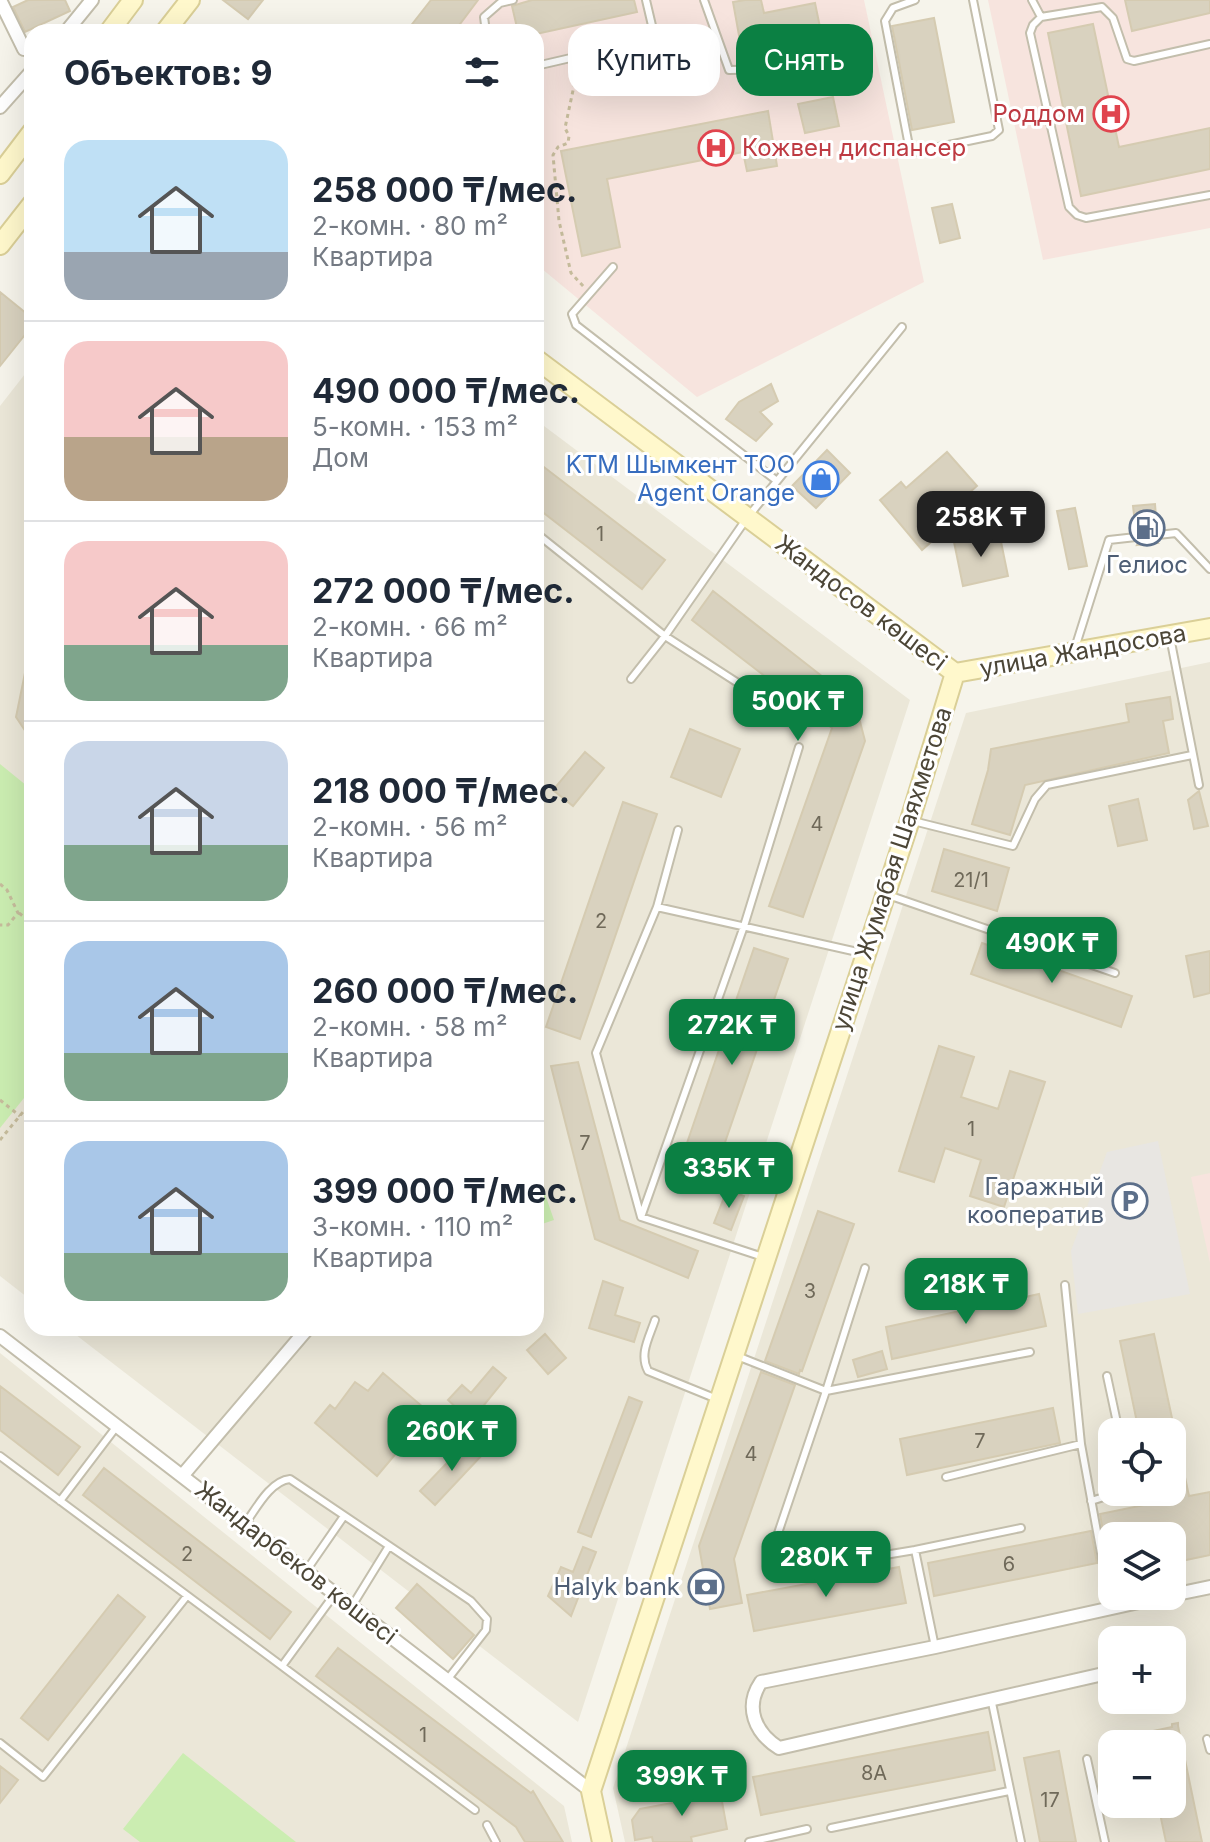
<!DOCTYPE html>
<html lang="ru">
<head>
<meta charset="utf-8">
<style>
	body { margin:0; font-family:Inter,sans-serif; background:#f2f2f3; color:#1f2937; height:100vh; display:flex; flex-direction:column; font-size:30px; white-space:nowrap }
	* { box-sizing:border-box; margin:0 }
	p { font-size:26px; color:#747a83 }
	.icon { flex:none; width:44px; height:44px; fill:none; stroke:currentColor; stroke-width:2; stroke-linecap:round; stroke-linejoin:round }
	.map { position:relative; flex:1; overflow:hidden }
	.details { position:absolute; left:24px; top:24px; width:520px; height:1312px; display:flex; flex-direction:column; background:#fff; border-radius:24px; box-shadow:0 8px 32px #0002 }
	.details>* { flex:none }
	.hud { position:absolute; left:568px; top:24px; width:522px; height:72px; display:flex; gap:16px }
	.controls { position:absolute; left:1098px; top:1418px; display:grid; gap:16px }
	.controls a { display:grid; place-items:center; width:88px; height:88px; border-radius:16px; background:#fff; box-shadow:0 8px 32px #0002; font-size:40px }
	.price { position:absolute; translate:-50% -68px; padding:0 18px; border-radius:16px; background:#0b8043; color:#fff; font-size:26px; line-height:52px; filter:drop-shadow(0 2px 4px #0008) }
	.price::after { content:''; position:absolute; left:50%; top:48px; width:24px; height:18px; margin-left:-12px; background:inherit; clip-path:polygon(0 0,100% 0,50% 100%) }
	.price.active { background:#222; color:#fff }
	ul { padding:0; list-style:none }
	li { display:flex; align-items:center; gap:24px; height:200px; padding:0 40px }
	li+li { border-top:2px solid #e0e1e3 }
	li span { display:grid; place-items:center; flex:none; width:224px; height:160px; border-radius:24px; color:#555 }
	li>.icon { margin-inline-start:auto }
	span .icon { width:96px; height:96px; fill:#fffc; stroke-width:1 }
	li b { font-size:34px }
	h2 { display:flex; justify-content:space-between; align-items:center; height:96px; padding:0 40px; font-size:34px }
	.pill { padding:0 28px; border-radius:24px; background:#fff; box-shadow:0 8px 32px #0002; font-size:28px; line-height:72px }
	.pill.active { background:#0b8043; color:#fff }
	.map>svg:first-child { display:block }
	.residential { fill:#ebe7d8; fill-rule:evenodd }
	.medical { fill:#f7e4de }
	.green { fill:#cbedb1 }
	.parking { fill:#e8e6e2 }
	.building { fill:#d9d2bf; stroke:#d5cbb1; stroke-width:2 }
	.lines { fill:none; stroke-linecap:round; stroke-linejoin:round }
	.lane-casing { stroke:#c3beac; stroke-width:10 }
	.street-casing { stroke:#c3beac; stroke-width:16 }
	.secondary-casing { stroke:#dacf97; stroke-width:22 }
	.path { stroke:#c6bc9c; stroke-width:3; stroke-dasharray:4 4; stroke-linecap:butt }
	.lane { stroke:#fff; stroke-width:6 }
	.street { stroke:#fff; stroke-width:12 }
	.secondary { stroke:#fff8cc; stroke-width:18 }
	.labels { text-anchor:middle; stroke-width:6; stroke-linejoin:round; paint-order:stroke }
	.number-label { font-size:20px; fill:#6f6959 }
	.health-label { font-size:24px; fill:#be3a42; stroke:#fff; text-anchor:end }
	.shop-label { font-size:24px; fill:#366cbe; stroke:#fff; text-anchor:end }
	.service-label { font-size:24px; fill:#4e5e75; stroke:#fff; text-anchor:end }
	.street-label { font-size:24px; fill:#4c4637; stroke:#fff }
</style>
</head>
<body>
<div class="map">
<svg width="1210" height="1842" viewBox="0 0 1210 1842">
	<rect width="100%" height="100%" fill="#f6f4eb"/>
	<!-- residential -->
	<path class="residential" d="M32 365V1301L0 1276V406Z
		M536 420 910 700 578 1722 67 1328H536Z
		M1210 662V1842H625L613 1788 966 713ZM1112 1432H1172V1492H1112ZM1112 1536H1172V1596H1112ZM1112 1640H1172V1700H1112ZM1112 1744H1172V1804H1112Z
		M0 1353 564 1806 572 1842H0Z"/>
	<!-- medical -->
	<path class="medical" d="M459 0H864L924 282 697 397 536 264V32H436Z
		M988 0H1210V228L1043 260Z
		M1210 1173V1263L1191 1177Z"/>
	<!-- green -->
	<path class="green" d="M0 764 32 790V1088L0 1128Z
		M536 1168 554 1220 536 1226Z
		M183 1753 296 1842H140L123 1829Z"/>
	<!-- parking -->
	<path class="parking" d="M1158 1141 1190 1294 1078 1314 1071 1251 1107 1152Z"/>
	<!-- building -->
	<path class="building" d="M28 0H65L70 11 25 32 13 7Z
		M223 0H263L248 19Z
		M431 0H478L454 32H406Z
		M532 0H634L637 12 536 34 518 32 512 6Z
		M745 0H761L764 13 815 3 822 37 742 52 733 2Z
		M1125 0H1210V13L1132 31Z
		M934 18 954 122 912 130 892 26Z
		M1093 24 1119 147 1210 128V169L1081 196 1048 33Z
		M833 97 839 126 805 133 798 104Z
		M768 111 777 166 747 171 743 152 607 179 620 247 582 256 561 151Z
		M952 204 960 238 940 243 932 208Z
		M0 292 32 318V326L0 366Z
		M771 384 778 401 760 412 772 424 756 441 726 419 739 402Z
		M827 450 850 473 816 508 792 486Z
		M947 452 977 486 938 520 946 529 922 550 880 500 901 482 906 488Z
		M536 461 665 560 642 589 536 507Z
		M1155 504 1157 529 1152 535 1158 543 1137 545 1142 536 1136 531 1133 506Z
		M1075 508 1087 566 1069 569 1057 511Z
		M999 532 1008 576 963 586 954 542Z
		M713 591 855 702 865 741 803 917 769 906 832 728 692 620Z
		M26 668H32V741L16 717Z
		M1170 697 1173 719 1163 721 1169 753 1025 785 1010 835 972 824 988 770 991 749 1129 722 1126 704Z
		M690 729 740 749 721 797 671 777Z
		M585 752 604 768 573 806 553 790Z
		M1199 791 1208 826 1194 829 1188 800Z
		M1138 799 1147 840 1118 846 1109 806Z
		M623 802 657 814 580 1039 546 1027Z
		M944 849 1009 868 997 911 932 891Z
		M982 943 1132 996 1121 1027 971 974Z
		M754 948 788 959 710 1186 676 1175Z
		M1210 951V993L1194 997 1186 956Z
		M939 1046 974 1057 961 1097 998 1109 1010 1071 1045 1082 1004 1207 970 1196 981 1160 945 1148 934 1182 899 1171Z
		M578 1062 620 1220 698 1251 688 1278 595 1239 551 1066Z
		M727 1190 744 1196 731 1230 714 1223Z
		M818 1211 854 1224 802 1371 800 1370 799 1374 765 1361Z
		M603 1281 623 1288 615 1315 640 1323 634 1342 589 1328Z
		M1039 1294 1046 1326 892 1359 886 1327Z
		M545 1334 566 1358 548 1374 527 1350Z
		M1154 1334 1175 1432H1139L1120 1341Z
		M882 1351 887 1369 858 1377 853 1360Z
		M493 1367 506 1378 471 1421 448 1400 462 1385 471 1393Z
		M761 1372 795 1385 734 1559 742 1603 710 1609 699 1546Z
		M383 1373 430 1413 377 1476 315 1423 330 1405 335 1409 355 1382 368 1391Z
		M0 1386 80 1447 58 1475 0 1430Z
		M629 1397 642 1402 591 1537 578 1532Z
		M1053 1408 1060 1443 907 1475 900 1439Z
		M469 1440 483 1454 435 1505 420 1491Z
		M1172 1444H1178L1189 1496 1210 1492V1555L1172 1563V1536H1112V1560L1108 1561 1100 1514 1154 1503 1152 1492H1172Z
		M104 1468 291 1612 270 1639 83 1495Z
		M1091 1531 1097 1563 934 1596 928 1563Z
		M583 1547 596 1552 571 1616 548 1596 561 1567 573 1572Z
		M899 1567 906 1603 754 1631 747 1595Z
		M417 1584 474 1635 453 1659 396 1608Z
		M118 1595 145 1617 48 1740 21 1718Z
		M338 1648 531 1793 533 1791 563 1842H525L516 1827 316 1676Z
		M1178 1723V1726L1202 1842H1166L1158 1804H1172V1744H1121L1120 1738 1172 1727V1724Z
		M988 1732 995 1770 761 1815 753 1777Z
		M1059 1751 1076 1842H1040L1024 1758Z
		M0 1766 18 1780 0 1803Z
		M719 1785 727 1829 691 1837 692 1842H653L652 1837 635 1840 632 1820 640 1809 683 1801 682 1792Z"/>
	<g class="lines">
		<defs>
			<path id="lane" d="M704 0 729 70 815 68
				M915 0 893 8 885 21 909 146 915 152 992 136 999 130 973 0
				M1032 0 1041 17
				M486 32 484 17 500 3 513 0
				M1210 44 1134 61 1127 59 1113 18 1102 7 1041 17 1033 25 1030 33 1069 207 1077 215 1086 218 1210 195
				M536 66 644 41 654 34 646 0
				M613 267 572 314 576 325 777 481
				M536 533 665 636 797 721
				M1158 535 1176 533 1210 569
				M1170 637 1199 785
				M1075 648 1109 540 1136 537
				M631 679 665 636 747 518 902 327
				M913 821 1013 846 1035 799 1047 785 1192 755
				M888 895 1115 973
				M657 907 862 953
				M641 1217 596 1053 657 907 678 830
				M763 1257 641 1217 744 926 799 747
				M865 1268 826 1391 1030 1352
				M1065 1285 1081 1444
				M655 1320C649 1338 639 1354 648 1371L717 1399
				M737 1356 826 1391 772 1551 773 1560 783 1572 915 1550
				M1107 1376 1119 1432
				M0 1456 475 1810
				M946 1477 1081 1444 1111 1608
				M60 1501 117 1426
				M1091 1501 1120 1492
				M245 1524C256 1509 270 1481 290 1479L471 1601 487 1619 486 1630 447 1680
				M306 1571 344 1516
				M352 1606 389 1546
				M935 1647 915 1550 1021 1528
				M282 1666 334 1595
				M991 1698 1021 1842
				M1207 1739 1210 1750
				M0 1743 43 1777 187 1596
				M1087 1759 1105 1842
				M487 1825 496 1842
				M831 1828 1009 1791
				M749 1842 807 1829"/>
			<path id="street" d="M0 0 24 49
				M66 32 92 0
				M0 107 32 71
				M0 1336 591 1791
				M182 1476 308 1328
				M1172 1595 1210 1587
				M1112 1672 779 1748C755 1733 744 1707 761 1682L935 1647 1166 1596"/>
			<path id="secondary" d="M109 32 133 0
				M165 32 190 0
				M0 174 32 132
				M0 245 32 204
				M536 359 955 673
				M955 673 1210 628
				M602 1842 591 1791 910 820 955 673"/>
		</defs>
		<!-- lane casing -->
		<use href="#lane" class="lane-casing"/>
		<!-- street casing -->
		<use href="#street" class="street-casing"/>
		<!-- secondary casing -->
		<use href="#secondary" class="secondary-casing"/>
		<!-- path -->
		<path class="path" d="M578 67 565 128 569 136 568 143 558 147 553 155 559 221 571 273 584 287
			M0 884 7 890 18 913 8 925H0
			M19 913 32 923
			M31 922 32 944
			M0 1100 20 1116
			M0 1140 32 1101"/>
		<!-- lane -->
		<use href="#lane" class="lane"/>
		<!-- street -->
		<use href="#street" class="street"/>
		<!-- secondary -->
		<use href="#secondary" class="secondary"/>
	</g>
	<!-- icons -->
	<defs>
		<symbol id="hospital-ring" viewBox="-11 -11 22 22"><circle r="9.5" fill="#fff" stroke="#e0444e" stroke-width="1.5"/><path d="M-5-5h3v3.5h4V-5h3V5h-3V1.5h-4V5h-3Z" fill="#e0444e"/></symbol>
		<symbol id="shop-ring" viewBox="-11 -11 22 22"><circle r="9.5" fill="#fff" stroke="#3f7fe0" stroke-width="1.5"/><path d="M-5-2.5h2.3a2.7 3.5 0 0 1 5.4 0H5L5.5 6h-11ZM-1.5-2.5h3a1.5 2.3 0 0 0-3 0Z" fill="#3f7fe0"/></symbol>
		<symbol id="fuel-ring" viewBox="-11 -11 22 22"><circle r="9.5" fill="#fff" stroke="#5c6f8a" stroke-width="1.5"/><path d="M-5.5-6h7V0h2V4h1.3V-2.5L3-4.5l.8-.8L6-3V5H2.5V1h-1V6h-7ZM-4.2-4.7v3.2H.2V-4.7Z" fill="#5c6f8a"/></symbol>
		<symbol id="parking-ring" viewBox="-11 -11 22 22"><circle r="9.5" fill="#fff" stroke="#5c6f8a" stroke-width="1.5"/><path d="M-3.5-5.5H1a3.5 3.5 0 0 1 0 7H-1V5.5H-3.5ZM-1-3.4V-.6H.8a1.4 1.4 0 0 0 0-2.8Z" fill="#5c6f8a"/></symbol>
		<symbol id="bank-ring" viewBox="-11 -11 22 22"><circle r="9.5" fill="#fff" stroke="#5c6f8a" stroke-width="1.5"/><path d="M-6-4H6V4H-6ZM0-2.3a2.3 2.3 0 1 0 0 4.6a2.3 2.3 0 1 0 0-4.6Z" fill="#5c6f8a"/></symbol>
	</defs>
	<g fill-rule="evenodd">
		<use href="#hospital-ring" x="1091" y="94" width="40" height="40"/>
		<use href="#hospital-ring" x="696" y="128" width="40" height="40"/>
		<use href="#shop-ring" x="801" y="459" width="40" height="40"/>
		<use href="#fuel-ring" x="1127" y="508" width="40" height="40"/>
		<use href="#parking-ring" x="1110" y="1181" width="40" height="40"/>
		<use href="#bank-ring" x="686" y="1567" width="40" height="40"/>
	</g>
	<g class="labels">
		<!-- number labels -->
		<g class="number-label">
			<text x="600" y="541">1</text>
			<text x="817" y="831">4</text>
			<text x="971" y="887">21/1</text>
			<text x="601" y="928">2</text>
			<text x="971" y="1136">1</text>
			<text x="585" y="1150">7</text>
			<text x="810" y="1298">3</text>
			<text x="980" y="1448">7</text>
			<text x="751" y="1461">4</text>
			<text x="187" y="1561">2</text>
			<text x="1009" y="1571">6</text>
			<text x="423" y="1742">1</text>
			<text x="874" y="1780">8А</text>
			<text x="1050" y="1807">17</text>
		</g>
		<!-- health labels -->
		<g class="health-label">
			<text x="1085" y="122">Роддом</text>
			<text x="742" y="156" text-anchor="start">Кожвен диспансер</text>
		</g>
		<!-- shop labels -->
		<g class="shop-label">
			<text x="795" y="473">KTM Шымкент ТОО<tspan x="795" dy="28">Agent Orange</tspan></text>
		</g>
		<!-- service labels -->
		<g class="service-label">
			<text x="1147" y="573" text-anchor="middle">Гелиос</text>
			<text x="1104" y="1195">Гаражный<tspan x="1104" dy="28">кооператив</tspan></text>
			<text x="680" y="1595">Halyk bank</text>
		</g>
		<!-- street labels -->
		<g class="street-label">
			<text transform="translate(861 603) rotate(37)" y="8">Жандосов көшесі</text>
			<text transform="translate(1083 651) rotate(-10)" y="8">улица Жандосова</text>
			<text transform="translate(892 869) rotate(-72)" y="8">улица Жумабая Шаяхметова</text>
			<text transform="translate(296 1563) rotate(38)" y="8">Жандарбеков көшесі</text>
		</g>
	</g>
</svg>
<div class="controls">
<a><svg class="icon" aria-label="locate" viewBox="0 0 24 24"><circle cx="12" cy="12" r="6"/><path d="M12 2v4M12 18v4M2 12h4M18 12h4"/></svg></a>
<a><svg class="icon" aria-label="layers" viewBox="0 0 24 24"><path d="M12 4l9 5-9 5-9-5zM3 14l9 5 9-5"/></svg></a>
<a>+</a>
<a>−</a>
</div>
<b class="price active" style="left:981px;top:559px">258K ₸</b>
<b class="price" style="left:798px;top:743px">500K ₸</b>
<b class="price" style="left:1052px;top:985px">490K ₸</b>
<b class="price" style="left:732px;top:1067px">272K ₸</b>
<b class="price" style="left:729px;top:1210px">335K ₸</b>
<b class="price" style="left:966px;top:1326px">218K ₸</b>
<b class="price" style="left:452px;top:1473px">260K ₸</b>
<b class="price" style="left:826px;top:1599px">280K ₸</b>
<b class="price" style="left:682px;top:1818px">399K ₸</b>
<div class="hud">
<a class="pill">Купить</a>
<a class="pill active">Снять</a>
</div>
<section class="details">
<h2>Объектов: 9<svg class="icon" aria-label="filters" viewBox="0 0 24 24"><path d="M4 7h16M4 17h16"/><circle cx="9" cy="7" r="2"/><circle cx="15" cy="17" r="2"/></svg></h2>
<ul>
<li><span style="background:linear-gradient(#bfe0f5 70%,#9aa5b1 0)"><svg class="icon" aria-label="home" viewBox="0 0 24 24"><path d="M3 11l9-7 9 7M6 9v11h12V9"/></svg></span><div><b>258 000 ₸/мес.</b><p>2-комн. · 80 m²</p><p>Квартира</p></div></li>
<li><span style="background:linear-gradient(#f6c9c9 60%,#b9a48a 0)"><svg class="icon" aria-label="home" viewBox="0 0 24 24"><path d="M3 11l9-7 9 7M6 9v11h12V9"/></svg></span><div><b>490 000 ₸/мес.</b><p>5-комн. · 153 m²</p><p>Дом</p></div></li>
<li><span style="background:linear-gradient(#f6c9c9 65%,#7fa58c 0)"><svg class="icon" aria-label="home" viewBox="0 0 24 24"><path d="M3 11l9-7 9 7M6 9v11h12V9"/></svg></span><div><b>272 000 ₸/мес.</b><p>2-комн. · 66 m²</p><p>Квартира</p></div></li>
<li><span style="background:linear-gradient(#c9d6e8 65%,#7fa58c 0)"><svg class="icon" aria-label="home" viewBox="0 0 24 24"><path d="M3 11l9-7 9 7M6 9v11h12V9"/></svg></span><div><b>218 000 ₸/мес.</b><p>2-комн. · 56 m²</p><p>Квартира</p></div></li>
<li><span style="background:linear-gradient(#a9c7e8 70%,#7fa58c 0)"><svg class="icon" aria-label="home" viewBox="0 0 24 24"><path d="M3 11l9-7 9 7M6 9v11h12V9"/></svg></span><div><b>260 000 ₸/мес.</b><p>2-комн. · 58 m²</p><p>Квартира</p></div></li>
<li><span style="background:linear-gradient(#a9c7e8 70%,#7fa58c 0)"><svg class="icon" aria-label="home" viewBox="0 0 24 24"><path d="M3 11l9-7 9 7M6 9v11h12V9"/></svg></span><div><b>399 000 ₸/мес.</b><p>3-комн. · 110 m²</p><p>Квартира</p></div></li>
</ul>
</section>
</div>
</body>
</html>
